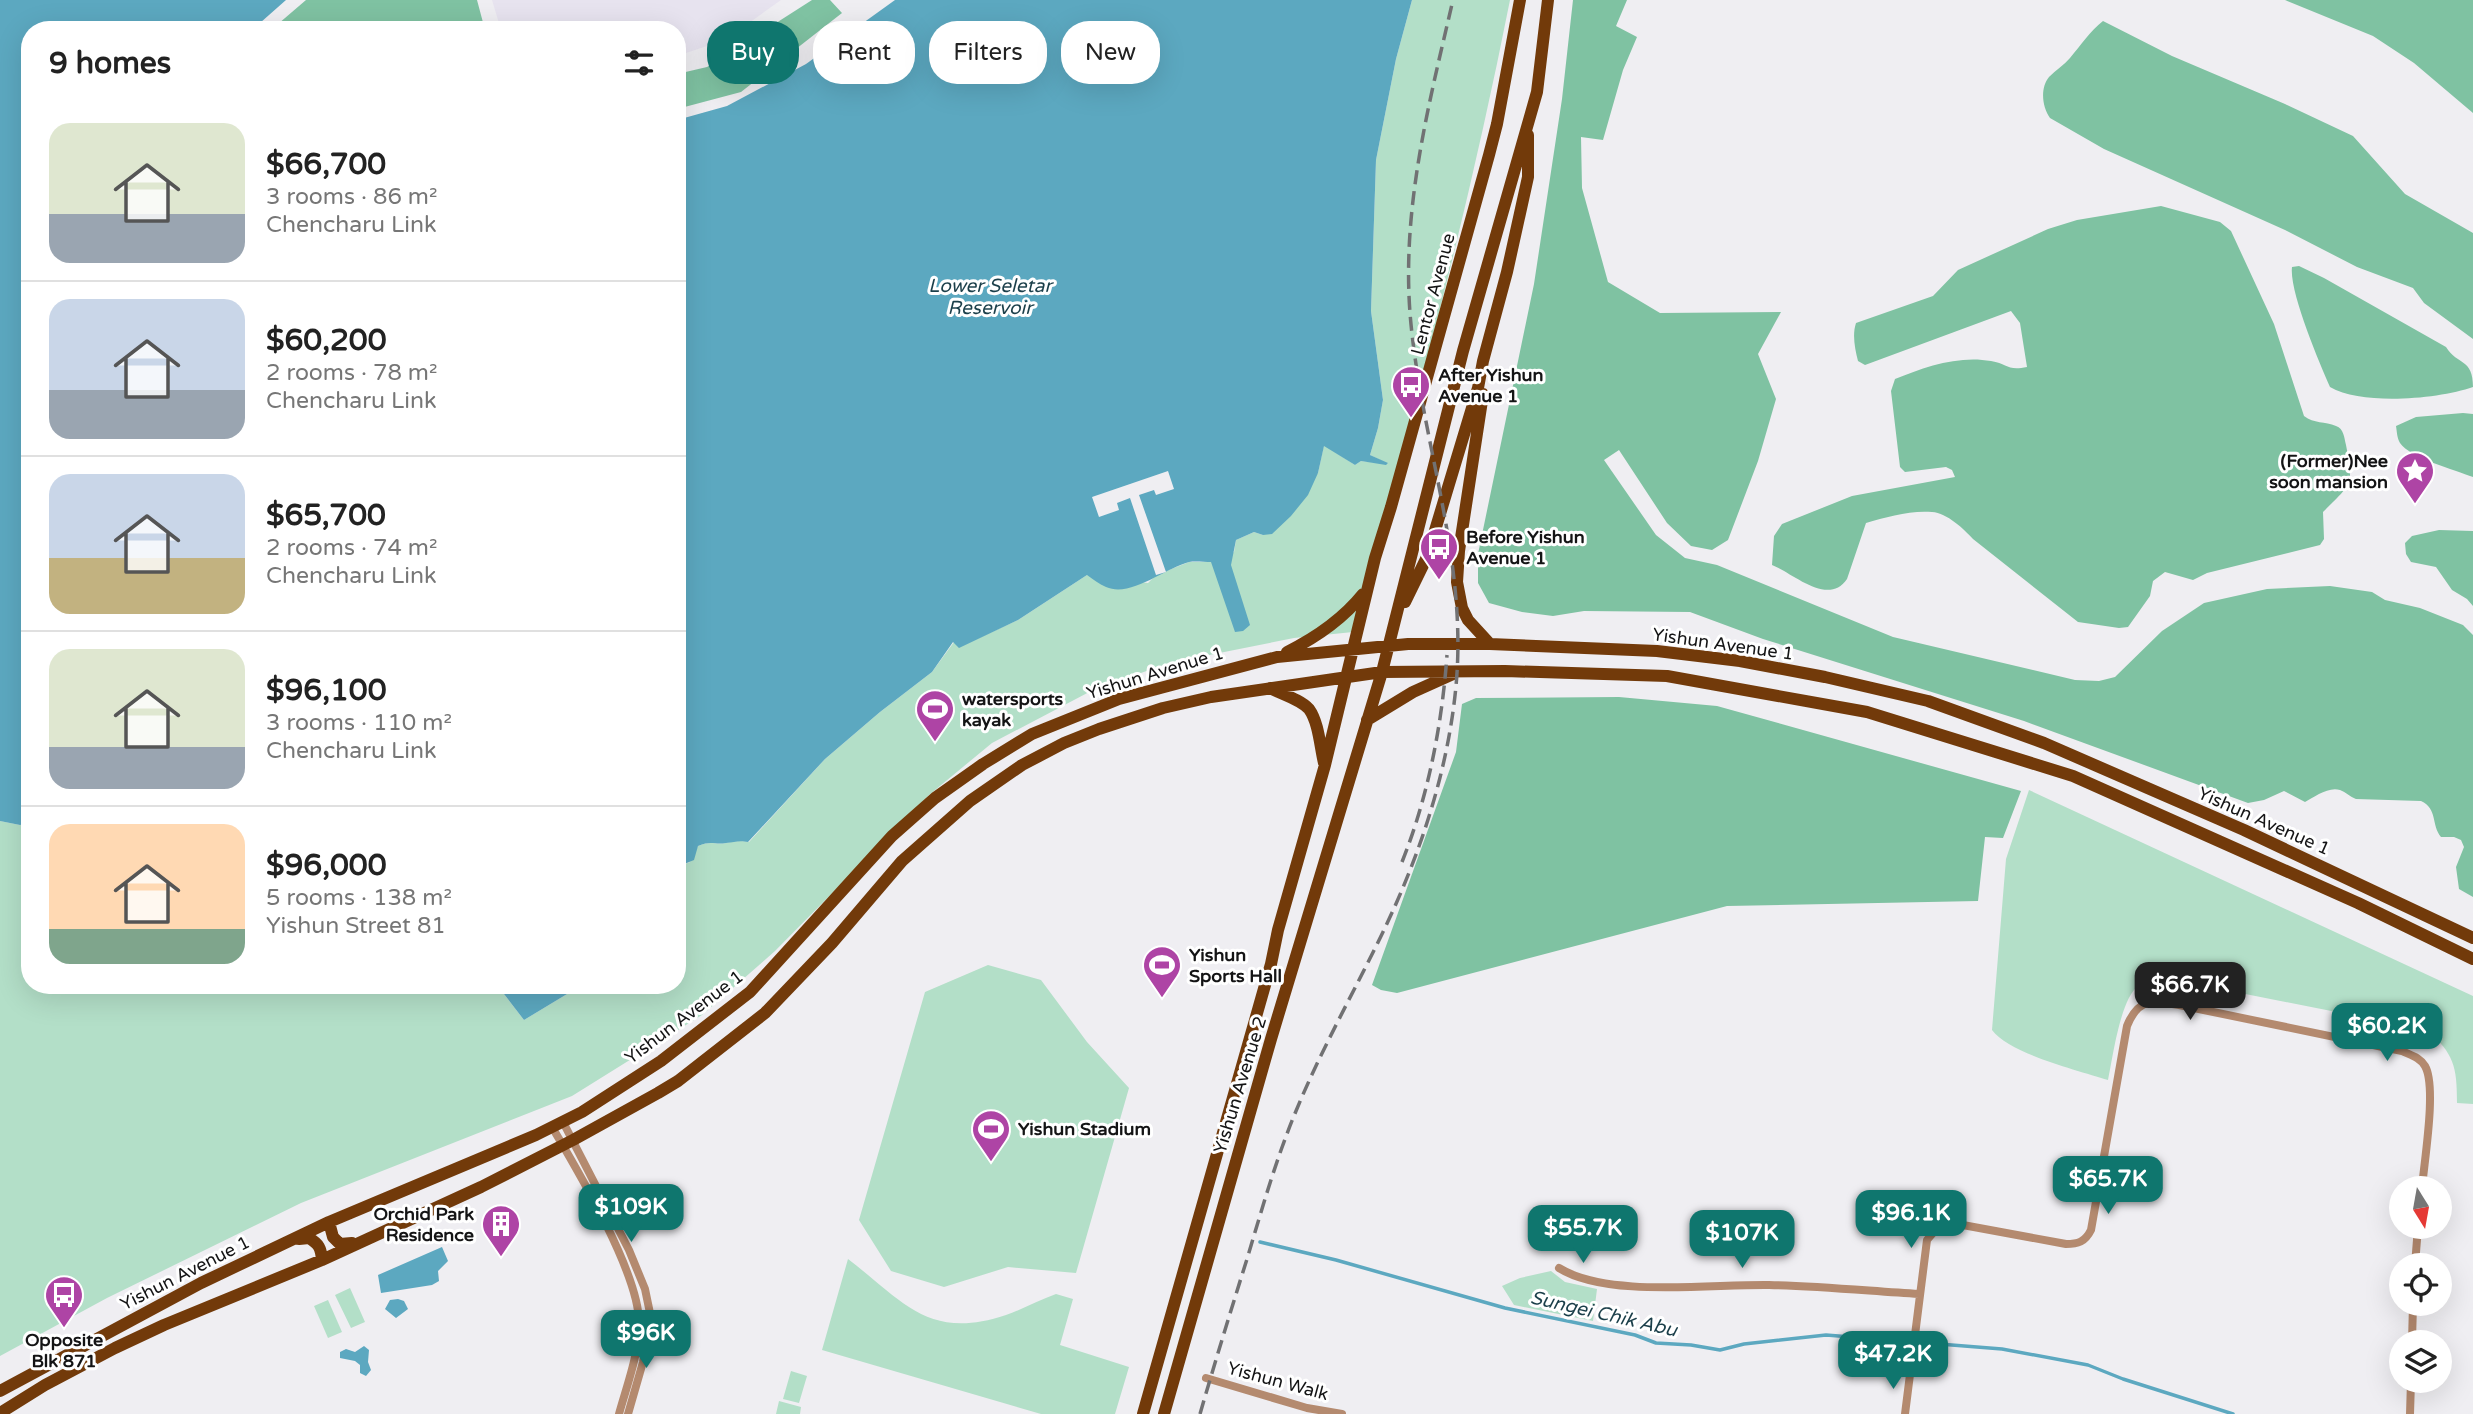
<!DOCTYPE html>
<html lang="en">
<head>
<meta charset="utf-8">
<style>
	body { margin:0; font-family:"Varela Round",sans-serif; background:#f6f6f6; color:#222; height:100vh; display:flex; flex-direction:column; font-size:26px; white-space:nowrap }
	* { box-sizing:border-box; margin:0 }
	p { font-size:23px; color:#767676 }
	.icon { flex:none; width:38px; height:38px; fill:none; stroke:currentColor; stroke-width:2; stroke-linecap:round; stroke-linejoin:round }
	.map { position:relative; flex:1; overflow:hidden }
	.side { position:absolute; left:21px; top:21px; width:665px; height:973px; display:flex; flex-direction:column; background:#fff; border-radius:28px; box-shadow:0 7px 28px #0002 }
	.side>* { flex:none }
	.hud { position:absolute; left:707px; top:21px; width:665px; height:63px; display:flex; gap:14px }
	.needle { width:46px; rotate:169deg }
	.buttons { position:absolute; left:2389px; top:1176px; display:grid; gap:14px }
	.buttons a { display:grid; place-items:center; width:63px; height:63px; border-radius:50%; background:#fff; box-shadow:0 7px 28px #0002; font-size:35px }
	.price { position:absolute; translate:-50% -60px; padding:0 16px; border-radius:14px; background:#0f766e; color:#fff; font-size:23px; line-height:46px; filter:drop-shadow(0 2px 4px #0008) }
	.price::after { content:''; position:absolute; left:50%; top:42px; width:21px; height:16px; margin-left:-10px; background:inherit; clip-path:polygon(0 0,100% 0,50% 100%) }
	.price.on { background:#222; color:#fff }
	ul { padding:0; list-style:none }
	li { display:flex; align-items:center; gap:21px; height:175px; padding:0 28px }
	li+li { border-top:2px solid #e0e0e0 }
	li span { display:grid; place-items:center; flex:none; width:196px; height:140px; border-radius:21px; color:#555 }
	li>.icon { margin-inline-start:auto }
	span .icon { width:84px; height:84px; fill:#fffc; stroke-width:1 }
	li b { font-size:30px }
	h2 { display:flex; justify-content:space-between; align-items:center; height:84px; padding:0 28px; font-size:30px }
	.pill { padding:0 24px; border-radius:28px; background:#fff; box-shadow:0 7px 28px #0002; font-size:24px; line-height:63px }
	.pill.on { background:#0f766e; color:#fff }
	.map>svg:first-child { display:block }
	.built { fill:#e7e3ef }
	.green { fill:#b3dfc8 }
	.forest { fill:#7fc2a2 }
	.water { fill:#5ca8c0 }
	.pier { fill:#efeef2 }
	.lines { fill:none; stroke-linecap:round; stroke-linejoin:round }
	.stream { stroke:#5ca8c0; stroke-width:3.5 }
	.minor { stroke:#b48a6f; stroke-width:8 }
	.primary { stroke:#723a0a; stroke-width:12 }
	.rail { stroke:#717173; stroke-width:3.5; stroke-dasharray:14 7; stroke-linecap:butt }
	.labels { text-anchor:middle; stroke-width:6; stroke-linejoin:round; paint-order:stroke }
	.street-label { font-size:18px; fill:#141415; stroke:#fff }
	.poi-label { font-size:18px; font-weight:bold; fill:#141415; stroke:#fff; text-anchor:start }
	.water-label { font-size:19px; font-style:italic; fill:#1b3f4a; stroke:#fff }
</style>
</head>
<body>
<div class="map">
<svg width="2473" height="1414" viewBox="0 0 2473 1414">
	<rect width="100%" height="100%" fill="#efeef2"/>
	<!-- built -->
	<path class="built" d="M492 0H781L725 40 677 56V30H501Z"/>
	<!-- green -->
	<path class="green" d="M1412 0H1510C1468 213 1412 423 1353 632L1294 638 1169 663 1093 690 992 743 929 795 775 951 702 1015 572 1096 301 1203 107 1298 0 1356V821L20 825 30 823V985H497L524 1020 582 985H677V867L690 862 698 846C712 840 714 845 726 843 734 841 739 840 749 842L825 759 880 712 932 672 954 642 959 647 1018 620 1087 575 1148 583 1156 575 1189 562H1211L1234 552 1236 540 1254 532 1263 535 1318 473 1324 445 1355 465 1361 461 1388 464 1370 455 1378 428 1383 400 1371 311 1376 160 1396 59Z
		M2029 790 2473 996V1104L2457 1103C2457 1066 2454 1054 2427 1030L2165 978C2157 979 2146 980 2139 985 2120 999 2113 1057 2108 1080 2077 1070 2010 1054 1992 1030L2006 859Z
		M988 965 1041 980 1087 1042 1129 1088 1076 1273 1008 1267 944 1287 891 1271 859 1220 925 992Z
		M848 1259C903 1301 928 1341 1006 1315 1023 1309 1039 1300 1056 1294L1073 1299 1060 1345 1129 1367 1115 1414H1041L822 1350Z
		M1551 1271 1565 1282 1597 1289 1593 1321 1514 1305 1502 1286 1520 1278Z
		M350 1288 365 1322 351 1328 335 1295Z
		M328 1300 342 1332 328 1338 314 1306Z
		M791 1371 807 1376 799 1403 783 1399Z
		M779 1401 801 1407 800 1414H776Z"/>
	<!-- forest -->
	<path class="forest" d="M306 0H477L485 30H271Z
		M812 0H830L842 13 741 92 677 109V74L707 67Z
		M1573 0H1627L1616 26 1637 37 1623 70 1603 140 1581 137 1582 188 1608 282 1660 313 1781 312 1758 354 1776 399 1758 461 1728 540 1712 550 1691 546 1667 523 1619 450 1604 460 1656 535 1685 558 1717 565 1893 637 2075 680 2099 681 2115 677 2162 631 2204 603 2267 589 2330 586 2372 592 2385 600 2420 608 2463 625 2473 635V897L2459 889 2456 867 2464 847 2461 840 2454 837H2441C2431 825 2438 809 2421 801L2356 799C2350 797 2346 792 2340 790 2329 786 2314 797 2305 802L2284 791 2264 800 2248 803 2024 721 1763 639 1690 612 1584 611 1553 616 1522 612 1489 603 1478 583V554L1534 284 1562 99Z
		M2285 0H2473V113L2414 63 2373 36Z
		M2103 21 2172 56 2285 104 2353 136 2405 194 2473 233V339L2424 303 2413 288 2357 267 2285 230 2104 149 2050 118C2042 107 2040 88 2049 77 2056 70 2064 65 2070 58 2081 45 2090 31 2103 21Z
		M2161 206 2220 222 2231 231 2274 324 2304 416C2314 424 2325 421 2336 426 2344 429 2344 437 2346 445 2354 486 2352 483 2323 512L2324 539 2320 545 2207 573 2193 580 2165 572 2153 581 2150 596 2128 627 2119 628 2078 622 1973 539C1964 529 1947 513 1932 512 1911 510 1886 517 1866 523L1847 579C1828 607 1793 573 1772 565L1774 536 1782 524 1852 496 1955 477 1952 470 1946 467 1905 472 1900 467 1891 391 1895 379C1924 367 1959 355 1991 361 2008 364 2007 371 2027 367L2020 323 2011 311 1865 365 1858 361C1855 349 1852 335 1856 323L1933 296 1958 270 2048 229 2077 220Z
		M2299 266 2324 278 2446 347C2458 366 2473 358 2473 387 2438 399 2363 406 2330 387 2319 362 2289 291 2292 267Z
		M2463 413 2473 414V477C2455 470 2410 458 2400 443 2397 438 2397 432 2396 426L2416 417Z
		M2439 530 2473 531V606L2467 599 2452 590 2436 567 2411 562 2406 554 2405 543 2412 536Z
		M1619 697 1717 706 2021 791 2003 838 1985 837 1978 901 1727 906 1397 993 1381 990 1372 985 1456 752 1462 704 1476 698Z"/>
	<!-- water -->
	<path class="water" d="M0 0H286L252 30H30V823L20 825 0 821Z
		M895 0H1412L1396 59 1376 160 1371 311 1383 400 1378 428 1370 455 1388 463 1386 465 1361 461 1355 465 1324 446 1318 473 1308 495 1291 516 1272 534 1263 535 1254 532 1236 540 1231 565 1250 625 1243 631 1235 632 1211 562C1204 562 1195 561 1189 562 1165 568 1131 598 1106 587 1099 584 1093 579 1087 575L1018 620 959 648 953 642 932 672 880 712 825 759 748 842C739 840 735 842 726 843 714 845 712 840 698 846L694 860 677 867V120L727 106 806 64Z
		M497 985H582L524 1020Z
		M442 1247 448 1261 438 1271 439 1281 432 1285 381 1293 378 1275Z
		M398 1299 404 1301 408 1309 396 1318 385 1309 390 1300Z
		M364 1346 369 1350 368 1362 371 1370 366 1376 360 1373V1365L355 1361 340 1358V1352L346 1349 355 1352Z"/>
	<!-- pier -->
	<path class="pier" d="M1168 471 1174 489 1156 495 1154 490 1139 495 1166 572 1156 575 1130 498 1117 503 1119 510 1099 517 1092 497Z"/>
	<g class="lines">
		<!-- stream -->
		<path class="stream" d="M1260 1242 1336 1260 1505 1308 1635 1335 1656 1343 1691 1345 1720 1350 1744 1344 1826 1335 2002 1349 2088 1365 2123 1379 2233 1414"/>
		<!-- minor -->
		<path class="minor" d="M563 1122 629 1250 645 1289 651 1318 643 1362 628 1414
			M552 1127C578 1171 640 1275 639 1324 639 1354 627 1385 619 1414
			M2415 1265 2418 1227
			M1559 1268C1607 1298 1711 1284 1769 1285 1819 1286 1869 1291 1919 1294
			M2412 1342 2413 1304
			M1206 1378 1307 1408 1342 1414
			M1905 1414 1927 1240 1939 1226 1952 1223 2066 1244C2078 1244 2085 1242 2091 1230L2127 1026C2140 993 2159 1002 2189 1007L2402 1051C2410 1055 2420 1057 2425 1066 2437 1087 2424 1162 2422 1188
			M2410 1414 2411 1381"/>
		<!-- primary -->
		<path class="primary" d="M1483 394 1459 551 1457 582 1462 608 1468 620 1490 644
			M1405 602 1427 557 1478 388 1483 361 1507 272 1528 177V135
			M1287 652C1317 637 1342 620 1363 594
			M1270 688C1281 694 1300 699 1309 709 1319 723 1320 747 1324 763
			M1367 720 1413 692 1453 674
			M329 1222 333 1237 340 1244 352 1243
			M299 1239 309 1238C319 1244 321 1248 322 1260
			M0 1391 201 1283 329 1222 536 1135 582 1112 661 1061 750 992 892 836 935 798 983 764 1032 734 1119 699 1277 657 1408 644H1490L1657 651 1740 661 1825 677 1928 701 2044 743 2244 830 2473 938
			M0 1413 45 1385 115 1348 164 1325 322 1260 481 1187 573 1140 658 1093 678 1081 765 1013 832 943 902 861 970 801 1022 765 1064 743 1099 729 1163 708 1211 697 1382 672 1505 671 1667 676 1867 712 2073 776 2358 903 2473 959
			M1143 1414 1271 964 1278 930 1325 765 1375 558 1391 507 1489 155 1497 124 1520 0
			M1164 1414 1271 1039 1382 672 1463 351 1537 92 1548 0"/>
		<!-- rail -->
		<path class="rail" d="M1402 862C1428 797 1442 725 1447 655
			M1200 1414C1215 1362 1231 1310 1247 1259 1262 1209 1276 1159 1296 1111 1321 1050 1354 992 1383 932 1420 855 1448 771 1456 686 1468 557 1420 439 1410 313 1402 206 1429 103 1453 0"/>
	</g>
	<!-- icons -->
	<defs>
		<symbol id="bus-pin" viewBox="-11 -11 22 30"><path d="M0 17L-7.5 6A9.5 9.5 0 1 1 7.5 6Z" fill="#ae44a5" stroke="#fff"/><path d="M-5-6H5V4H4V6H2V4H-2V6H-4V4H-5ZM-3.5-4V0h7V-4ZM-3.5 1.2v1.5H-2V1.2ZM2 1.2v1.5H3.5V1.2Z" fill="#fff"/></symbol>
		<symbol id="sight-pin" viewBox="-11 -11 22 30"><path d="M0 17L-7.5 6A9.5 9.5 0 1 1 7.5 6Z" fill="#ae44a5" stroke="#fff"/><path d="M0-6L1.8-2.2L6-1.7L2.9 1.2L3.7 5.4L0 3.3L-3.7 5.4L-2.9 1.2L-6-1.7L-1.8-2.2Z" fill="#fff"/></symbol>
		<symbol id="stadium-pin" viewBox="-11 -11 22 30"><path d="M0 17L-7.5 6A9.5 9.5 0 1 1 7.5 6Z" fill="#ae44a5" stroke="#fff"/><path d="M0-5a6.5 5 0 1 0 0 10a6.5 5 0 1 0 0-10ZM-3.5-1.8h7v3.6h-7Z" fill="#fff"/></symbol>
		<symbol id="building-pin" viewBox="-11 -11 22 30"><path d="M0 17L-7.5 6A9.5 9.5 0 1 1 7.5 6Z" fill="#ae44a5" stroke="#fff"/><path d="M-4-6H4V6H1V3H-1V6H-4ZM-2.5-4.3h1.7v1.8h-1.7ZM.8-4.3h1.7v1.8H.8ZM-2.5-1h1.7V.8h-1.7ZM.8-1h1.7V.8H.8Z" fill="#fff"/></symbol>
	</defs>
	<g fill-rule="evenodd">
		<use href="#bus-pin" x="1389" y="363" width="44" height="60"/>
		<use href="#sight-pin" x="2393" y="449" width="44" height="60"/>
		<use href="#bus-pin" x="1417" y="525" width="44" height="60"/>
		<use href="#stadium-pin" x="913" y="687" width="44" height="60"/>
		<use href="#stadium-pin" x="1140" y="943" width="44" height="60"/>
		<use href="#stadium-pin" x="969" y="1107" width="44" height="60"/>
		<use href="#building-pin" x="479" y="1202" width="44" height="60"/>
		<use href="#bus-pin" x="42" y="1273" width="44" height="60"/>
	</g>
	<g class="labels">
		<!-- street labels -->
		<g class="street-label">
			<text transform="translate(1433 294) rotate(-75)" y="6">Lentor Avenue</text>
			<text transform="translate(1723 644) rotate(8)" y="6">Yishun Avenue 1</text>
			<text transform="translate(1155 673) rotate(-17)" y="6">Yishun Avenue 1</text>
			<text transform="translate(2264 821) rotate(24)" y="6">Yishun Avenue 1</text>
			<text transform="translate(684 1017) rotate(-37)" y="6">Yishun Avenue 1</text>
			<text transform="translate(1240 1085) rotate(-73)" y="6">Yishun Avenue 2</text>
			<text transform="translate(185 1273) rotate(-27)" y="6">Yishun Avenue 1</text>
			<text transform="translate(1278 1381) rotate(15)" y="6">Yishun Walk</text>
		</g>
		<!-- poi labels -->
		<g class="poi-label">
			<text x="1438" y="381">After Yishun<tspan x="1438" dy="21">Avenue 1</tspan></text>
			<text x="2388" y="467" text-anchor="end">(Former)Nee<tspan x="2388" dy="21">soon mansion</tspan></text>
			<text x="1466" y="543">Before Yishun<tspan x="1466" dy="21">Avenue 1</tspan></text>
			<text x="962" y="705">watersports<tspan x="962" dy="21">kayak</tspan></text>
			<text x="1189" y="961">Yishun<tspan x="1189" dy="21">Sports Hall</tspan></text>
			<text x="1018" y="1135">Yishun Stadium</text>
			<text x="474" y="1220" text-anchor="end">Orchid Park<tspan x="474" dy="21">Residence</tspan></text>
			<text x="64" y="1346" text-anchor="middle">Opposite<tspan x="64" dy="21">Blk 871</tspan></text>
		</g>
		<!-- water labels -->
		<g class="water-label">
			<text x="990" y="292">Lower Seletar<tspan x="990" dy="22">Reservoir</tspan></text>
			<text transform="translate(1604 1313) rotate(13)" y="7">Sungei Chik Abu</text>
		</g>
	</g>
</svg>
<div class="buttons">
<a><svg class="needle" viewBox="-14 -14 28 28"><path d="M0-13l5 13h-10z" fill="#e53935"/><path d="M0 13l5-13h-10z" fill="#767676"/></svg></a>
<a><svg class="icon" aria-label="locate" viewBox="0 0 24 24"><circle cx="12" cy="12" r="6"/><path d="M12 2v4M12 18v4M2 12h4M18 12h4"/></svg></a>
<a><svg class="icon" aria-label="layers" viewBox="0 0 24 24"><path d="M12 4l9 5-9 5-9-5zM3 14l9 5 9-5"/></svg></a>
</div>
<b class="price on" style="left:2190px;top:1022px">$66.7K</b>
<b class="price" style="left:2387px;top:1063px">$60.2K</b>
<b class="price" style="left:2108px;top:1216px">$65.7K</b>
<b class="price" style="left:631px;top:1244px">$109K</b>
<b class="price" style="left:1911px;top:1250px">$96.1K</b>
<b class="price" style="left:1583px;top:1265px">$55.7K</b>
<b class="price" style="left:1742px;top:1270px">$107K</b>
<b class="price" style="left:646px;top:1370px">$96K</b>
<b class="price" style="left:1893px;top:1391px">$47.2K</b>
<div class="hud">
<a class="pill on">Buy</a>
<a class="pill">Rent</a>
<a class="pill">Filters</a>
<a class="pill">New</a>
</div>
<section class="side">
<h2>9 homes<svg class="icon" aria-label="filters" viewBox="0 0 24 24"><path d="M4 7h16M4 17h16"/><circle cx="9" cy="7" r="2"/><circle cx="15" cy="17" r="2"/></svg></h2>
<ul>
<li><span style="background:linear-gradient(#dfe7d0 65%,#9aa5b1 0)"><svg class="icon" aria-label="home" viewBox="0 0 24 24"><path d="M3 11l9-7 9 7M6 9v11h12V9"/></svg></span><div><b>$66,700</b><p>3 rooms · 86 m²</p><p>Chencharu Link</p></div></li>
<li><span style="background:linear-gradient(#c9d6e8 65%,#9aa5b1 0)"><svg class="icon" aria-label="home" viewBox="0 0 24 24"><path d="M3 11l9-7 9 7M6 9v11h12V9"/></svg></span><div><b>$60,200</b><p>2 rooms · 78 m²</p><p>Chencharu Link</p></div></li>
<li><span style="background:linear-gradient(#c9d6e8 60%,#c2b280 0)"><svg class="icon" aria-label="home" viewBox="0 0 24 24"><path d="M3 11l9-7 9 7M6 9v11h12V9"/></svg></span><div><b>$65,700</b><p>2 rooms · 74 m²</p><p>Chencharu Link</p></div></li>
<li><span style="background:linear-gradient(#dfe7d0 70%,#9aa5b1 0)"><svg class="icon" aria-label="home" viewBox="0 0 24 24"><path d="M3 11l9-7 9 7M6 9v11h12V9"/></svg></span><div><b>$96,100</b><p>3 rooms · 110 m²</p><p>Chencharu Link</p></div></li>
<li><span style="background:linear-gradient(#ffd9b3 75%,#7fa58c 0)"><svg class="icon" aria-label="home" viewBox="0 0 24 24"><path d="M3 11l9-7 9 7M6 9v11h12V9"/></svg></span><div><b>$96,000</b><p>5 rooms · 138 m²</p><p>Yishun Street 81</p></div></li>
</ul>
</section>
</div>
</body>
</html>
